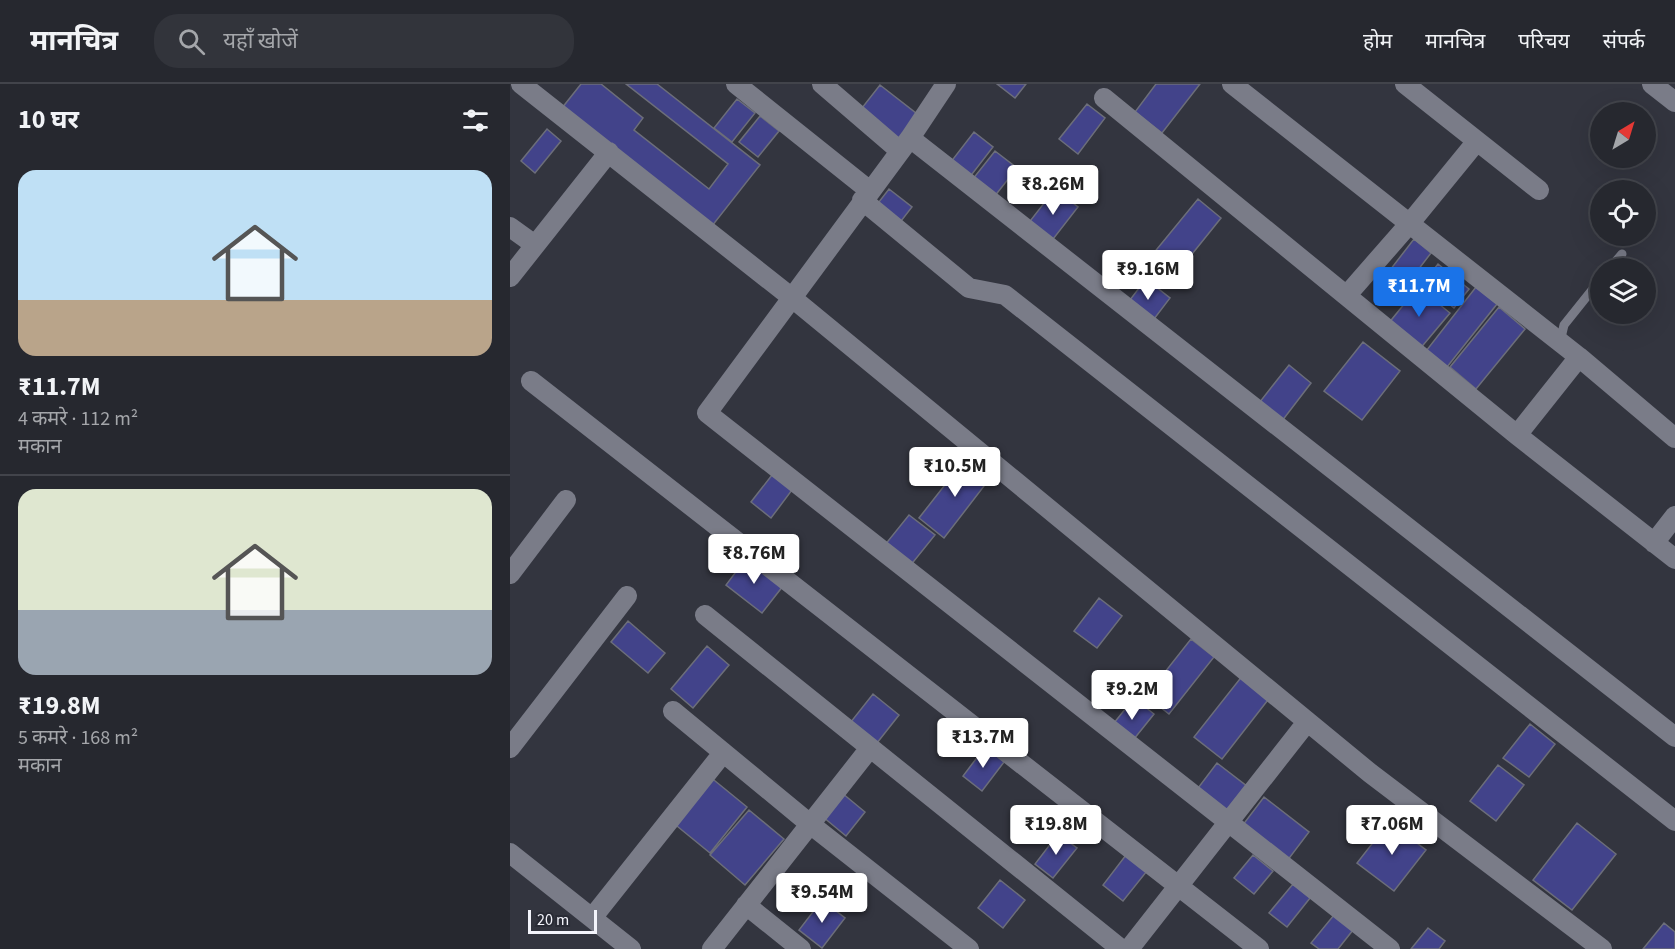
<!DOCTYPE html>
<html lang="hi">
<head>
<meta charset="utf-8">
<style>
	body { margin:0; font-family:"Source Sans 3","Noto Sans Devanagari",sans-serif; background:#32343b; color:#f1f3f6; height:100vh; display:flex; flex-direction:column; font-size:22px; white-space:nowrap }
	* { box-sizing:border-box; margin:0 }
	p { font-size:20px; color:#a4a6aa }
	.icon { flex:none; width:33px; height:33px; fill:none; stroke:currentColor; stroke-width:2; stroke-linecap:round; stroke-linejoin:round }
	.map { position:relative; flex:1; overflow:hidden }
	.side { display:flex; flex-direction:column; background:#26282f; width:510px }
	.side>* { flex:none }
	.needle { width:39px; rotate:38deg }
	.fabs { position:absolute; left:1080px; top:18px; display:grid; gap:12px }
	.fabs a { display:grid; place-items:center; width:66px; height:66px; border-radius:50%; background:#26282f; box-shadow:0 6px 24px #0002,0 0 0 2px #42444b; font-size:30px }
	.scale { position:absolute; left:18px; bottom:15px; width:69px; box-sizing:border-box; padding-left:6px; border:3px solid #f3f4fb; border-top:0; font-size:16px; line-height:21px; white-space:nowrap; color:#f3f4fb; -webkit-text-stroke:4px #292b35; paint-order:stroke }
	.price { position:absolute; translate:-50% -51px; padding:0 14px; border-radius:6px; background:#fff; color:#222; font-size:20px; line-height:39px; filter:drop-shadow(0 2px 3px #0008) }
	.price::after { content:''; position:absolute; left:50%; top:36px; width:18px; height:14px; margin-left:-9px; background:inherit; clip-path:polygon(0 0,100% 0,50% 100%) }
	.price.selected { background:#1a73e8; color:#fff }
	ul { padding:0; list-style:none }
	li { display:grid; align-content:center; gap:12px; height:318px; padding:0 18px }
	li+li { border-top:2px solid #42444b }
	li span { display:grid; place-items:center; height:186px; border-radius:18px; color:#555 }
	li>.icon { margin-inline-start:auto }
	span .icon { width:108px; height:108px; fill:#fffc; stroke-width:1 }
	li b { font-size:26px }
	h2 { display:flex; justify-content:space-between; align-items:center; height:72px; padding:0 18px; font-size:26px }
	header { display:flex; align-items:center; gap:36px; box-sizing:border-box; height:84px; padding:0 30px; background:#26282f; border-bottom:2px solid #42444b }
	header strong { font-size:28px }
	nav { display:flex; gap:33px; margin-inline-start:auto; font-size:21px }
	.search { width:420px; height:54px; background:#32343b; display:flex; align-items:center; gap:15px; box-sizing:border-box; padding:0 21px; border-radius:24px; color:#a4a6aa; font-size:22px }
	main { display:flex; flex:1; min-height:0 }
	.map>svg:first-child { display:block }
	.building { fill:#42438a; stroke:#6c6e7a; stroke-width:1.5 }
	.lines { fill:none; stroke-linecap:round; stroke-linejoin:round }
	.lane { stroke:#7a7c88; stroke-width:9 }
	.street { stroke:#7a7c88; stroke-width:20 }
</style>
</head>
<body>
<header>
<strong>मानचित्र</strong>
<div class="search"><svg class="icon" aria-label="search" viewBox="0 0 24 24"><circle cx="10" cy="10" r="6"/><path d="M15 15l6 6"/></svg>यहाँ खोजें</div>
<nav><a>होम</a><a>मानचित्र</a><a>परिचय</a><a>संपर्क</a></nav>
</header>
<main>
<section class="side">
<h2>10 घर<svg class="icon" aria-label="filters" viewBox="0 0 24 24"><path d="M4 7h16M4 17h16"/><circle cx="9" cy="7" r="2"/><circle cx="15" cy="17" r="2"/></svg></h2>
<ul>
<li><span style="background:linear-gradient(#bfe0f5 70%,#b9a48a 0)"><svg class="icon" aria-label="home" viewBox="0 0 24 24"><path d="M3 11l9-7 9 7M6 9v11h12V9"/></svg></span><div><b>₹11.7M</b><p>4 कमरे · 112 m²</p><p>मकान</p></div></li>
<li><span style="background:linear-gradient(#dfe7d0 65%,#9aa5b1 0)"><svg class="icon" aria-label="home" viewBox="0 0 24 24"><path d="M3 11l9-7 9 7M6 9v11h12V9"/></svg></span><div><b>₹19.8M</b><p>5 कमरे · 168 m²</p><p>मकान</p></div></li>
</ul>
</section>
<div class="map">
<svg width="1165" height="865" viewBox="0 0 1165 865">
	<rect width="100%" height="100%" fill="#33353f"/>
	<!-- building -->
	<path class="building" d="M71 0H91L133 34 124 46 199 105 218 80 116 0H147L250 81 202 142 52 24Z
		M487 0H516L505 14Z
		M646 0H690L652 49 625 28Z
		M370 1 411 33 390 62 348 29Z
		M227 15 245 29 222 58 204 44Z
		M577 20 595 34 568 70 549 55Z
		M250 32 269 47 248 73 229 58Z
		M37 45 51 57 25 89 11 77Z
		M464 48 483 63 459 94 440 79Z
		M485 67 507 84 484 113 462 96Z
		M379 105 402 123 388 141 365 123Z
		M545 105 568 123 540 159 517 141Z
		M688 115 711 134 662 195 638 176Z
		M904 155 921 169 888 212 870 199Z
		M928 180 959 205 944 224 913 199Z
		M636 195 660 214 641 239 616 221Z
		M908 203 940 229 909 266 878 240Z
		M966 203 987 220 937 283 916 267Z
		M989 223 1015 245 966 305 940 283Z
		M853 258 890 287 852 336 814 307Z
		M779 281 801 299 772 337 749 319Z
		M456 374 481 393 434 454 409 434Z
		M262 391 282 406 261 434 241 418Z
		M399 431 425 451 400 482 374 462Z
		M237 473 273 502 252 529 216 501Z
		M589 514 612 532 587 564 564 547Z
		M118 537 155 569 138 589 101 558Z
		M681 555 704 573 659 630 636 612Z
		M197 562 219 581 183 624 161 605Z
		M733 591 761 612 712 675 684 653Z
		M363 610 389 631 367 659 340 639Z
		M624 614 644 630 620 660 600 644Z
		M1020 640 1045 660 1019 693 993 674Z
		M475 663 494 678 472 707 453 692Z
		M707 679 738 703 716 731 685 708Z
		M988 681 1014 701 986 737 960 717Z
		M199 692 237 723 200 769 162 738Z
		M332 709 355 728 336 752 313 733Z
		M754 713 799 748 777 777 732 742Z
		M239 726 274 755 235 801 200 771Z
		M879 738 916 766 884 807 847 779Z
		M1067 739 1106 770 1062 826 1023 796Z
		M548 750 567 764 543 794 525 780Z
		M616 771 637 787 613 817 593 801Z
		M743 771 763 787 744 810 724 794Z
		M490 796 515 816 493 844 468 824Z
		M783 800 800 814 777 843 759 829Z
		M312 816 335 834 312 864 289 846Z
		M824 831 843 846 828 865H809L801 859Z
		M1154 839 1165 848V865H1133Z
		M918 844 935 857 929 865H901Z"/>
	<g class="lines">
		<!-- lane -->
		<path class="lane" d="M1100 184 1112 170
			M1050 258 1054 241 1090 196"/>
		<!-- street -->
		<path class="street" d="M11 0 281 213 860 689 1092 865
			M226 0 360 107
			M312 0 390 67
			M436 0 400 54 197 329 880 865
			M722 0 1069 273 1007 351
			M895 0 1029 106
			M1142 0 1165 18
			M594 14 1007 351 1165 475
			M400 54 1165 653
			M352 116 459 204 495 211 1165 737
			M0 143 25 161
			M0 193 99 68
			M837 211 900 139 967 57
			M1069 273 1165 354
			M21 297 749 865
			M1144 459 1165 432
			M0 490 56 416
			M195 531 611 865
			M163 627 300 740 459 865
			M0 664 117 512
			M0 769 121 865
			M236 821 291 865
			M82 834 213 669
			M202 865 360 664
			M619 865 797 638"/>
	</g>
</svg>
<div class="fabs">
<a><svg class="needle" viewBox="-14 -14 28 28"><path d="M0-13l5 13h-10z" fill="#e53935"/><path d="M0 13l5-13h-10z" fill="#a4a6aa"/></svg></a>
<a><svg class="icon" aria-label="locate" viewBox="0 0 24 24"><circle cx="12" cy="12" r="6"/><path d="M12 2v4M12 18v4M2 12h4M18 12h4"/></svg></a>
<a><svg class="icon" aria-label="layers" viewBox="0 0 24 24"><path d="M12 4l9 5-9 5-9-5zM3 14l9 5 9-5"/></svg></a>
</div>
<div class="scale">20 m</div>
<b class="price" style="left:543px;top:132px">₹8.26M</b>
<b class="price" style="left:638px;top:217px">₹9.16M</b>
<b class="price selected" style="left:909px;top:234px">₹11.7M</b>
<b class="price" style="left:445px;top:414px">₹10.5M</b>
<b class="price" style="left:244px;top:501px">₹8.76M</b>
<b class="price" style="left:622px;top:637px">₹9.2M</b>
<b class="price" style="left:473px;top:685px">₹13.7M</b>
<b class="price" style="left:546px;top:772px">₹19.8M</b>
<b class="price" style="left:882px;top:772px">₹7.06M</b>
<b class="price" style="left:312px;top:840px">₹9.54M</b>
</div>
</main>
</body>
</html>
